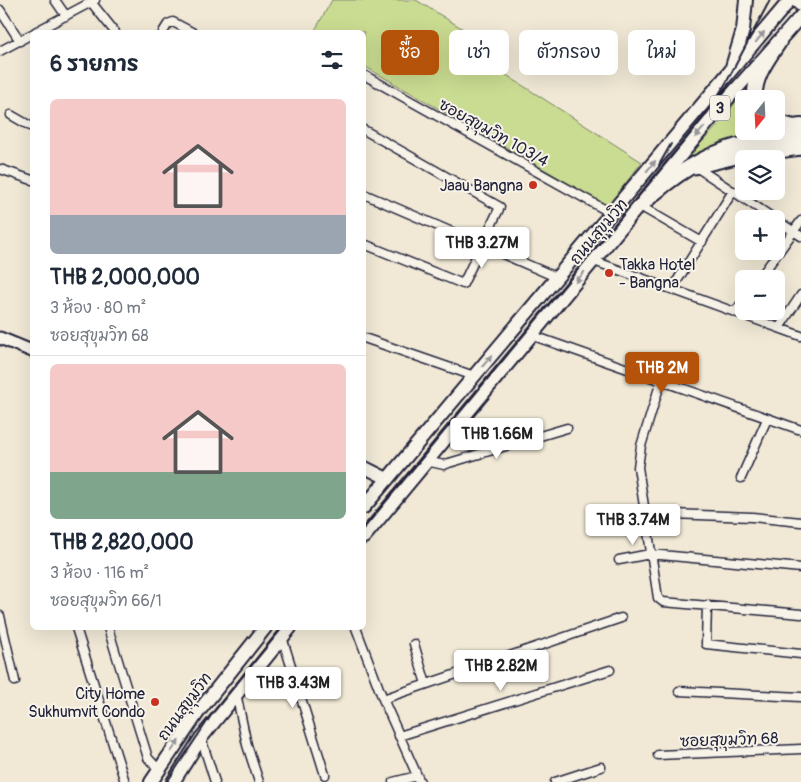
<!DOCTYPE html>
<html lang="th">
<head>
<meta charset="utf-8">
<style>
	body { margin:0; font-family:Pangolin,"Playpen Sans Thai",sans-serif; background:#f2f2f3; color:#1f2937; height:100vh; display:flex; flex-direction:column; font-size:19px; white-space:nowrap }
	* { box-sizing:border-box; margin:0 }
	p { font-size:16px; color:#747a83 }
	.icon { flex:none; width:28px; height:28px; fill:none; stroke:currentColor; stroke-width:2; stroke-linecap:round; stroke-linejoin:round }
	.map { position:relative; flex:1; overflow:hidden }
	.drawer { position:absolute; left:30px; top:30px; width:336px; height:600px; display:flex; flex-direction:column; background:#fff; border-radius:8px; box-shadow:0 5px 20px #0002 }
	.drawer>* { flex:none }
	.banner { position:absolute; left:381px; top:30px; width:344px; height:45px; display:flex; gap:10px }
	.needle { width:32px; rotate:198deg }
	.fabs { position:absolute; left:735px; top:90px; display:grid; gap:10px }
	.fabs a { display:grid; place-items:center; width:50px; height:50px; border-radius:8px; background:#fff; box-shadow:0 5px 20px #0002; font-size:25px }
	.price { position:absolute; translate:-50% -42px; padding:0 11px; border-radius:5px; background:#fff; color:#222; font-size:16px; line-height:32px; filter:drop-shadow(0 1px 2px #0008) }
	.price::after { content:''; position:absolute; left:50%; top:30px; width:15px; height:11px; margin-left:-8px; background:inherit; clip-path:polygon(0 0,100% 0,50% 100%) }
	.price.active { background:#b45309; color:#fff }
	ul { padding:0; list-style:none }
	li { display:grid; align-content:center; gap:10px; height:265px; padding:0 20px }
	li+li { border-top:1px solid #e0e1e3 }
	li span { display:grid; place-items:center; height:155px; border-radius:8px; color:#555 }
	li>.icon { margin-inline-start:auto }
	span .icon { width:90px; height:90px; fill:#fffc; stroke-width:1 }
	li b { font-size:21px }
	h2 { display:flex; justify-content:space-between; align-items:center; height:60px; padding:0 20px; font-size:21px }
	.chip { padding:0 18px; border-radius:8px; background:#fff; box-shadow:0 5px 20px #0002; font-size:18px; line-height:45px }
	.chip.active { background:#b45309; color:#fff }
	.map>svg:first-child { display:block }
	.green { fill:#cadc91; stroke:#767f66 }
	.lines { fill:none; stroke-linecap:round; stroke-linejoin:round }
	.minor-casing { stroke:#22223b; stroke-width:11 }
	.secondary-casing { stroke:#22223b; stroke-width:15 }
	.primary-casing { stroke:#22223b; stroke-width:16 }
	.trunk-casing { stroke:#22223b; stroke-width:18 }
	.motorway-casing { stroke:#22223b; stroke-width:19 }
	.minor { stroke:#f7f3e8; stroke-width:8 }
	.secondary { stroke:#f7f3e8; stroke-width:11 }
	.primary { stroke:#f7f3e8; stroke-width:12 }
	.trunk { stroke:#f7f3e8; stroke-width:14 }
	.motorway { stroke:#f7f3e8; stroke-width:15 }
	.rail { stroke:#22223b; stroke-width:2 }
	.oneway { fill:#97959a }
	.poi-dot { fill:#c8321e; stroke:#f7f3e8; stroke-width:2 }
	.labels { text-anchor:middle; stroke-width:4; stroke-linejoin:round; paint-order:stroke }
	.shield { fill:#f7f3e8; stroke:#62616f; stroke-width:1 }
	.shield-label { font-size:15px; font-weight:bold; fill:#22223b }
	.street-label { font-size:16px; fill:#22223b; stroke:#f7f3e8 }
	.poi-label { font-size:16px; fill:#22223b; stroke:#f7f3e8; text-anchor:end }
</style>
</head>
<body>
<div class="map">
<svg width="801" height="782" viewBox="0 0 801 782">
	<rect width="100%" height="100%" fill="#f1e9d6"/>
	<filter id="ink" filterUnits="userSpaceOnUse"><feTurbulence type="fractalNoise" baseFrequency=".02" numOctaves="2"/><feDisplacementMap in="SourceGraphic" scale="10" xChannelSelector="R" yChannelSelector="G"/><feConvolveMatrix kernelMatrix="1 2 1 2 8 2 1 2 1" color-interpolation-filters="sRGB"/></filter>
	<g filter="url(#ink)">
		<!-- green -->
		<path class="green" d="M332 0H416L481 40 472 53 642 162 608 206 364 66V32H314Z
			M742 92 744 131H776L791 134 693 159 688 158V153C711 136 727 116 742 92Z"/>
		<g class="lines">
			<defs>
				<path id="minor" d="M55 0 66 16
					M91 2 115 32
					M0 10 20 41
					M35 32 95 0
					M163 32 168 24 173 22 192 32
					M0 51 32 34
					M364 75 611 213
					M11 115 32 127
					M364 130 500 207 463 284 364 244
					M696 167 775 219
					M0 169 32 180
					M364 194 556 277
					M640 206 702 242
					M776 220 801 236
					M743 237H744
					M594 261 801 336
					M759 279 801 221
					M672 289 733 191
					M735 312 744 300
					M779 328 801 295
					M531 335 801 430
					M364 338 474 376
					M661 381 641 446 638 467 658 598 663 602 801 614
					M426 461 444 465 449 463 567 428
					M741 478 767 419
					M645 513 752 517 801 522
					M619 560 650 554 801 568
					M707 605 706 644 801 654
					M0 616 15 681
					M76 628 125 782
					M108 628 148 758 159 770
					M356 628 383 699 420 782
					M282 637 325 775
					M414 644 426 684
					M679 691 801 697
					M236 693 247 745 259 782
					M383 699 621 618
					M399 736 610 670
					M201 738 215 782
					M658 755 801 749
					M393 782 417 776
					M555 782 601 767"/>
				<path id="secondary" d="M0 338 32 351
					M364 467 388 479"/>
				<path id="primary" d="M732 67 743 30 746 0
					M364 507 790 0
					M364 537 730 96 801 16
					M151 782 199 711 265 628
					M173 782 201 738 290 628"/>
				<path id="trunk" d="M797 0 801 4
					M755 99C753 77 768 59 779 42
					M776 122 793 127 801 126
					M642 204C669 179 701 156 737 146 757 141 780 141 801 137"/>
				<path id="motorway" d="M694 166 740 155 801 147"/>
			</defs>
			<!-- minor casing -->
			<use href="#minor" class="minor-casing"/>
			<!-- secondary casing -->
			<use href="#secondary" class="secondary-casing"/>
			<!-- primary casing -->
			<use href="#primary" class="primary-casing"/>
			<!-- trunk casing -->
			<use href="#trunk" class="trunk-casing"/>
			<!-- motorway casing -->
			<use href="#motorway" class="motorway-casing"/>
			<!-- minor -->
			<use href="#minor" class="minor"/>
			<!-- secondary -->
			<use href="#secondary" class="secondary"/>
			<!-- primary -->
			<use href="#primary" class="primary"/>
			<!-- trunk -->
			<use href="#trunk" class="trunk"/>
			<!-- motorway -->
			<use href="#motorway" class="motorway"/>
			<!-- rail -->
			<path class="rail" d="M659 165 671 144
				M364 528 705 116 726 83 770 0
				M167 782 212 714 282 628"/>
		</g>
		<!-- one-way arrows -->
		<defs><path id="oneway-solid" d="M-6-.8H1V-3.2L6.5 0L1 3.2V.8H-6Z" transform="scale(1.25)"/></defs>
		<g class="oneway">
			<use href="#oneway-solid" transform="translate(760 37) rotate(-51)"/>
			<use href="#oneway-solid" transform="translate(700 132) rotate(130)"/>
			<use href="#oneway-solid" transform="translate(651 166) rotate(-50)"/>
			<use href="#oneway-solid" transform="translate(580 277) rotate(130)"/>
			<use href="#oneway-solid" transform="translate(487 361) rotate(-50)"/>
			<use href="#oneway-solid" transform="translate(175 746) rotate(-56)"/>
		</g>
	</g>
	<!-- markers -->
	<g class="poi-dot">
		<circle cx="533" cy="185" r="5"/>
		<circle cx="609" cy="273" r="5"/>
		<circle cx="155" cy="702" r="5"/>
	</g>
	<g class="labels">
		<!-- shield labels -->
		<rect class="shield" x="710" y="95.5" width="20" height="25" rx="4"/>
		<g class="shield-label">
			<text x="720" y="113">3</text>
		</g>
		<!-- street labels -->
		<g class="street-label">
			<text transform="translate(494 132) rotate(29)" y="6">ซอยสุขุมวิท 103/4</text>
			<text transform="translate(598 231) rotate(-50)" y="6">ถนนสุขุมวิท</text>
			<text transform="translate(184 706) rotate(-54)" y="6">ถนนสุขุมวิท</text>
			<text transform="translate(729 739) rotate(-2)" y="6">ซอยสุขุมวิท 68</text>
		</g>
		<!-- poi labels -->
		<g class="poi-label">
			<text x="523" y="191">Jaau Bangna</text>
			<text x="619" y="270" text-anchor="start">Takka Hotel<tspan x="619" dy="18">- Bangna</tspan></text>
			<text x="145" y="699">City Home<tspan x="145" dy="18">Sukhumvit Condo</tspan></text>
		</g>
	</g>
</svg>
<div class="fabs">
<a><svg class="needle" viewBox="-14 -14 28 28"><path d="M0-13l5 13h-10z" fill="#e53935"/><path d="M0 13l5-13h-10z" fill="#747a83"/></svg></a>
<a><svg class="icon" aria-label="layers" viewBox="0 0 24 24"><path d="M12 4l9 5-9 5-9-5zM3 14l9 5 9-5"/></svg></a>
<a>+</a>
<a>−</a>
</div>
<b class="price" style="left:482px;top:269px">THB 3.27M</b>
<b class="price active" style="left:662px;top:394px">THB 2M</b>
<b class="price" style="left:497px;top:460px">THB 1.66M</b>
<b class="price" style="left:633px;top:546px">THB 3.74M</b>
<b class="price" style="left:501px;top:692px">THB 2.82M</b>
<b class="price" style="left:293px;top:709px">THB 3.43M</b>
<div class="banner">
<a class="chip active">ซื้อ</a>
<a class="chip">เช่า</a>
<a class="chip">ตัวกรอง</a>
<a class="chip">ใหม่</a>
</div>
<section class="drawer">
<h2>6 รายการ<svg class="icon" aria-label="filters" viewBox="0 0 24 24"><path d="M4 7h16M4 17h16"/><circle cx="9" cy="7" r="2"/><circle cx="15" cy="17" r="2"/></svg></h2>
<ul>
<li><span style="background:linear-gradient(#f6c9c9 75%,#9aa5b1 0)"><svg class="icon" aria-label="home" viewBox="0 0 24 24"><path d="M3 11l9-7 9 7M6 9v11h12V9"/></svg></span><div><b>THB 2,000,000</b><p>3 ห้อง · 80 m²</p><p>ซอยสุขุมวิท 68</p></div></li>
<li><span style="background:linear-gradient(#f6c9c9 70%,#7fa58c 0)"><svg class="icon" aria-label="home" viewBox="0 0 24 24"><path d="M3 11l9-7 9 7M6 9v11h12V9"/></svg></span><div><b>THB 2,820,000</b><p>3 ห้อง · 116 m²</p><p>ซอยสุขุมวิท 66/1</p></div></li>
</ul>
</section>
</div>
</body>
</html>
